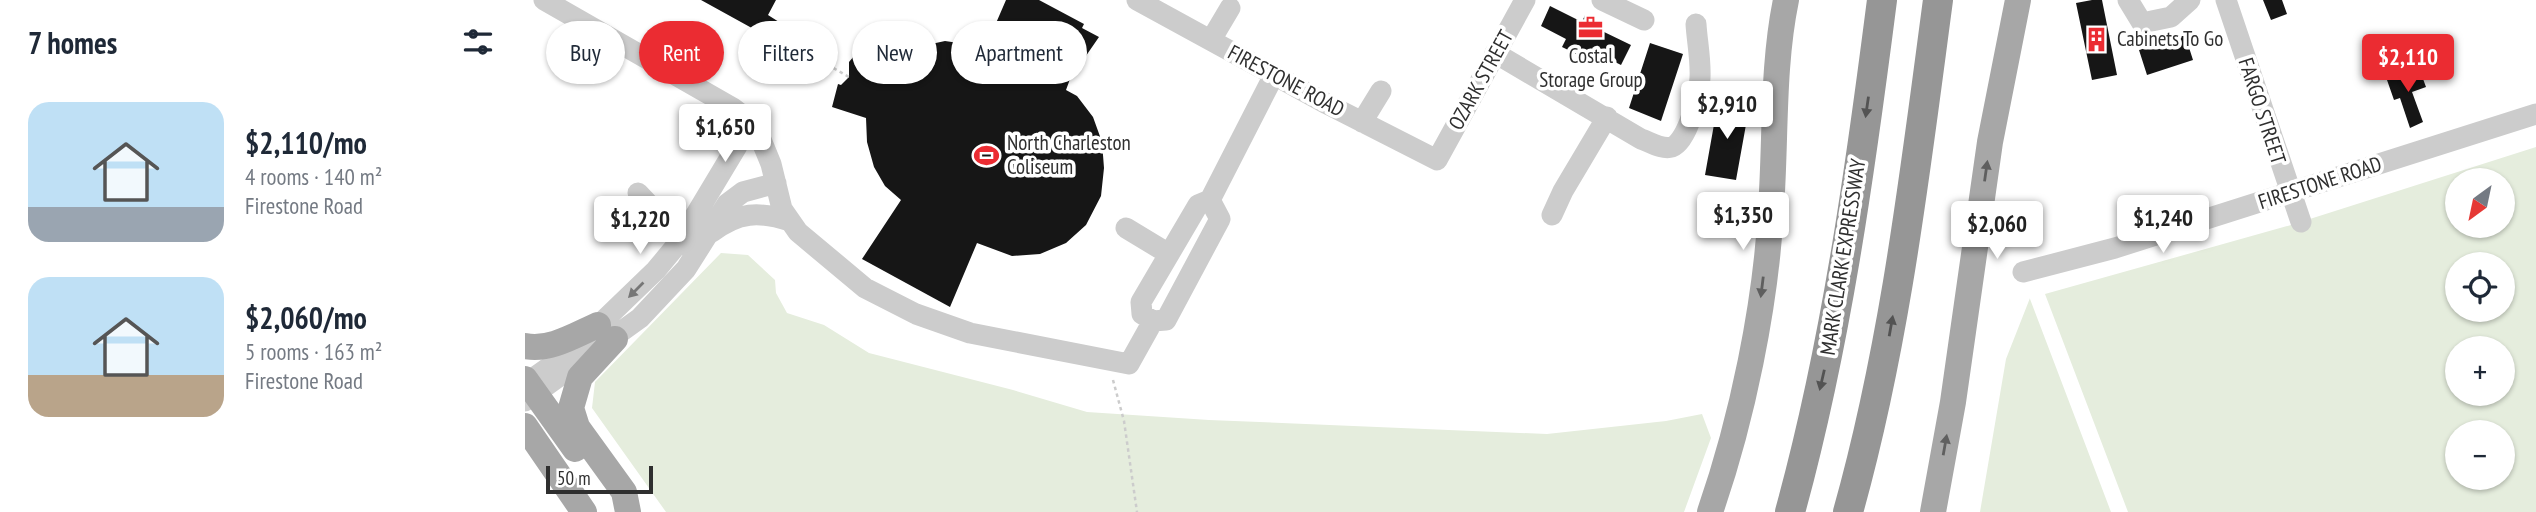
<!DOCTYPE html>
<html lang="en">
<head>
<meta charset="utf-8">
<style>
	body { margin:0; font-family:"PT Sans Narrow",sans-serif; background:#f2f2f3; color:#1f2937; height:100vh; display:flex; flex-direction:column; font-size:26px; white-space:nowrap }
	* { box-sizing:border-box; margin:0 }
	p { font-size:23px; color:#747a83 }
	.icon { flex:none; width:38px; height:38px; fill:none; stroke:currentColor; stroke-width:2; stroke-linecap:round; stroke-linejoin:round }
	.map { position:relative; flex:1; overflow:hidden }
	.panel { display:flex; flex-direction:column; background:#fff; width:525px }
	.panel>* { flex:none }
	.banner { position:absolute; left:21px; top:21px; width:665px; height:63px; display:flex; gap:14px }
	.needle { width:46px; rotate:213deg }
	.tools { position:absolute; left:1920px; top:168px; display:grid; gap:14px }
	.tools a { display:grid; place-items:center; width:70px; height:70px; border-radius:50%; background:#fff; box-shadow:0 2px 5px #0004; font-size:35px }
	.scale { position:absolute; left:21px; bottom:18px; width:107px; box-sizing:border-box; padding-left:7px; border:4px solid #2f2f2f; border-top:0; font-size:19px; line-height:24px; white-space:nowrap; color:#2f2f2f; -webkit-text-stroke:5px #fff; paint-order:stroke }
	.price { position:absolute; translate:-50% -60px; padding:0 16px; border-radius:7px; background:#fff; color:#222; font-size:23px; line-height:46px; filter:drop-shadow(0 2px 4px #0008) }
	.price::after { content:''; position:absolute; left:50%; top:42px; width:21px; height:16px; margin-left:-10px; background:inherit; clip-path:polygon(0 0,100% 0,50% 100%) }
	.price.on { background:#eb2c32; color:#fff }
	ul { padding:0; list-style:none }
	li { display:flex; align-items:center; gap:21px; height:175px; padding:0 28px }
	li span { display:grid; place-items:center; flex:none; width:196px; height:140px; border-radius:21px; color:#555 }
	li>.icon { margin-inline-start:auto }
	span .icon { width:84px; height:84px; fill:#fffc; stroke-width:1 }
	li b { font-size:30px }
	h2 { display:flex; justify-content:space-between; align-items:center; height:84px; padding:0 28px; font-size:30px }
	.tag { padding:0 24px; border-radius:32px; background:#fff; box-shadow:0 2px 5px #0004; font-size:24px; line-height:63px }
	.tag.on { background:#eb2c32; color:#fff }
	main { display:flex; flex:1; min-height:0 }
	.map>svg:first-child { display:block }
	.green { fill:#e5eddd; fill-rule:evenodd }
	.building { fill:#161616 }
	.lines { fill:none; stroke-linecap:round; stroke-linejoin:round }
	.path { stroke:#ccc; stroke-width:2.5; stroke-dasharray:3.5 3.5; stroke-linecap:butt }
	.minor { stroke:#ccc; stroke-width:21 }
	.major { stroke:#a7a7a7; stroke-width:26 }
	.highway { stroke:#969696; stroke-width:30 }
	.oneway { fill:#535353 }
	.oneway2 { fill:#5f5f5f }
	.oneway3 { fill:#767676 }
	.labels { text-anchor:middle; stroke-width:7; stroke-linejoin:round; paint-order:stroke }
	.poi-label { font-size:21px; fill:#2f2f2f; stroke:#fff; text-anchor:start }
	.street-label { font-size:21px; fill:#2f2f2f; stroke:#fff }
</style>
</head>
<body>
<main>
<section class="panel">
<h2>7 homes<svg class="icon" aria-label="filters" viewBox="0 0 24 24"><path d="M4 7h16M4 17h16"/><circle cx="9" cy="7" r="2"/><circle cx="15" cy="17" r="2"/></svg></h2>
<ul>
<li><span style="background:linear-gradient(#bfe0f5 75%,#9aa5b1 0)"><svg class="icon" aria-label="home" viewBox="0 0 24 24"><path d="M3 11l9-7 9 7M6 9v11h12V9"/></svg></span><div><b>$2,110/mo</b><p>4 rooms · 140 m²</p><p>Firestone Road</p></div></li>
<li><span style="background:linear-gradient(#bfe0f5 70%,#b9a48a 0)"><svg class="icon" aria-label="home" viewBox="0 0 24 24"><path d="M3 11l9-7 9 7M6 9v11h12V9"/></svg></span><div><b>$2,060/mo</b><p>5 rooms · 163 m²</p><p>Firestone Road</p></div></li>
</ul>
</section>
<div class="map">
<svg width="2011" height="512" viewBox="0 0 2011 512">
	<rect width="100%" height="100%" fill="#fff"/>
	<!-- green -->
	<path class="green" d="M2011 147V512H1603L1520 294 1766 225ZM1932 180H1978V226H1932ZM1932 264H1978V310H1932ZM1932 348H1978V394H1932ZM1932 432H1978V478H1932Z
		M196 253 223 255 250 280 251 293 262 313 299 325 344 353 488 390 562 412 684 420 1022 434 1141 421 1177 414 1186 438 1159 512H141L67 408 70 382Z
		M1505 298V299L1586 512H1455L1481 359Z"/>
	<!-- building -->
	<path class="building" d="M176 0H251L243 15 254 22 245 38Z
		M481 0H514L559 24 557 28 574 37 545 79 541 90 552 96 568 117 577 142 579 168 576 196 561 225 541 243 515 254 487 256 452 243 425 307 337 259 376 200 360 186 349 167 342 142 341 118 307 107 313 84 316 85 324 77V62L339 44 362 67 397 46 420 41 454 46 465 37Z
		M1567 0H1577L1592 75 1567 80 1551 3Z
		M1738 0H1757L1762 14 1746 20Z
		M1025 6 1057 22 1060 15 1078 24 1075 30 1106 45 1096 65 1070 52 1066 61 1037 47 1041 39 1016 26Z
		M1660 35 1668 60 1622 75 1614 50Z
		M1125 43 1158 54 1136 121 1104 108Z
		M1894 68 1901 87 1887 92 1898 122 1885 128 1875 98 1869 100 1862 80Z
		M1193 102 1224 108 1211 180 1180 175Z"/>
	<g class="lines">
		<!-- path -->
		<path class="path" d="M248 33 324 77
			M588 380 599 421 612 512"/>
		<!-- minor -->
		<path class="minor" d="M19 0 208 108 230 125 246 164 257 209 273 232 340 288 391 314 445 333 604 364 628 321 641 320 695 219 685 200 749 75
			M612 0 802 104 912 160 1000 0
			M1077 0 1119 20
			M1603 0 1617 23 1646 17 1665 0
			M1701 0 1776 222
			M686 40 705 8
			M970 53 1116 139C1125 142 1137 150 1147 147 1163 141 1174 94 1175 78 1176 60 1172 41 1171 24
			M837 122 856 91
			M113 193 165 248
			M1027 215 1038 191 1082 117
			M601 228 644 254
			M187 232C213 212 234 211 265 221
			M1498 272 1590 248 2011 114
			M628 321 617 314 616 302 673 205 685 200
			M0 384 48 350 131 270 155 241 212 146 213 128 208 108
			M0 401 115 318 161 269 202 204 218 192 251 183"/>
		<!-- major -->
		<path class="major" d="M90 339 55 377 46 408 52 427 99 492 103 512
			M0 346C25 351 50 335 73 325
			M0 379 50 449
			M0 426 59 512
			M1185 512C1217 420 1241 305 1246 208 1251 139 1247 68 1261 0
			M1408 512 1428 402 1465 142 1493 0"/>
		<!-- highway -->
		<path class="highway" d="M1265 512C1311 345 1335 172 1357 0
			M1323 512C1370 345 1390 172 1413 0"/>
	</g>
	<!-- one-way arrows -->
	<defs><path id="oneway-solid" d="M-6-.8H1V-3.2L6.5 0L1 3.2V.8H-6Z" transform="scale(1.75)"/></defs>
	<g class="oneway">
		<use href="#oneway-solid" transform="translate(1342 107) rotate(98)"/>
		<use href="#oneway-solid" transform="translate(1366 326) rotate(-80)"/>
		<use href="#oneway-solid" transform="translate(1297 380) rotate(103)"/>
	</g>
	<g class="oneway2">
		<use href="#oneway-solid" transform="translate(1461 171) rotate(-82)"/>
		<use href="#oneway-solid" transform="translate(1237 287) rotate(97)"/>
		<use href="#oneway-solid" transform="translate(1420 445) rotate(-80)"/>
	</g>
	<use class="oneway3" href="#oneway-solid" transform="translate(111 290) rotate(135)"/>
	<!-- icons -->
	<defs>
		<symbol id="office-bare" viewBox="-9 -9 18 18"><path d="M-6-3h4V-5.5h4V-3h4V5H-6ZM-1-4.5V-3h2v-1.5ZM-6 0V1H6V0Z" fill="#eb2c32" stroke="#fff" stroke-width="2.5" paint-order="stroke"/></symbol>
		<symbol id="building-bare" viewBox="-9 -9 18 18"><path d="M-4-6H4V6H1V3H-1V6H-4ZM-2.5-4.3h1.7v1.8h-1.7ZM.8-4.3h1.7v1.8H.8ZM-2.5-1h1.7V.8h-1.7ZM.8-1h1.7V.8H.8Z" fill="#eb2c32" stroke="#fff" stroke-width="2.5" paint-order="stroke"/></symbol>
		<symbol id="stadium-bare" viewBox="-9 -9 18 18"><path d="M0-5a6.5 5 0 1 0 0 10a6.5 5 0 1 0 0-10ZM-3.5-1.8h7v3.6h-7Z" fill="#eb2c32" stroke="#fff" stroke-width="2.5" paint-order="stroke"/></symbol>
	</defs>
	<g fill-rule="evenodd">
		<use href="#office-bare" x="1048" y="10" width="35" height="35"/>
		<use href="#building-bare" x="1554" y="22" width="35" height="35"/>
		<use href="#stadium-bare" x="444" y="138" width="35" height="35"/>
	</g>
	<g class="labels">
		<!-- poi labels -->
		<g class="poi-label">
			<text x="1592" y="46">Cabinets To Go</text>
			<text x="1066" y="63" text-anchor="middle">Costal<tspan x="1066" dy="24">Storage Group</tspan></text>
			<text x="482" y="150">North Charleston<tspan x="482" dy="24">Coliseum</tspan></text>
		</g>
		<!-- street labels -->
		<g class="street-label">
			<text transform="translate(956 80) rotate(-61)" y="7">OZARK STREET</text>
			<text transform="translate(761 81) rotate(28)" y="7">FIRESTONE ROAD</text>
			<text transform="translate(1737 111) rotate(72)" y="7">FARGO STREET</text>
			<text transform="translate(1795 183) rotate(-18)" y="7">FIRESTONE ROAD</text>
			<text transform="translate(1318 257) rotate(-81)" y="7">MARK CLARK EXPRESSWAY</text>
		</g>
	</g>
</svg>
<div class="tools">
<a><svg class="needle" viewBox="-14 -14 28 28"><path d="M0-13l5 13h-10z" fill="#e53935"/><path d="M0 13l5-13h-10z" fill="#747a83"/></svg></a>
<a><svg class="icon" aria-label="locate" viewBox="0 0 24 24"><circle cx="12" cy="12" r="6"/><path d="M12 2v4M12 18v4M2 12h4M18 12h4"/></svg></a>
<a>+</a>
<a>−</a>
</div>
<div class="scale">50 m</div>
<b class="price on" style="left:1883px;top:94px">$2,110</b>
<b class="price" style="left:1202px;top:141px">$2,910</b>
<b class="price" style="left:200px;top:164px">$1,650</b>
<b class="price" style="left:1218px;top:252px">$1,350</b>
<b class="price" style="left:1638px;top:255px">$1,240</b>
<b class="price" style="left:115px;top:256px">$1,220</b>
<b class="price" style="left:1472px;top:261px">$2,060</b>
<div class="banner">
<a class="tag">Buy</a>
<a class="tag on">Rent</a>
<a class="tag">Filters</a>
<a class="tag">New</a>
<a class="tag">Apartment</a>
</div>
</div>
</main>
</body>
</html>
